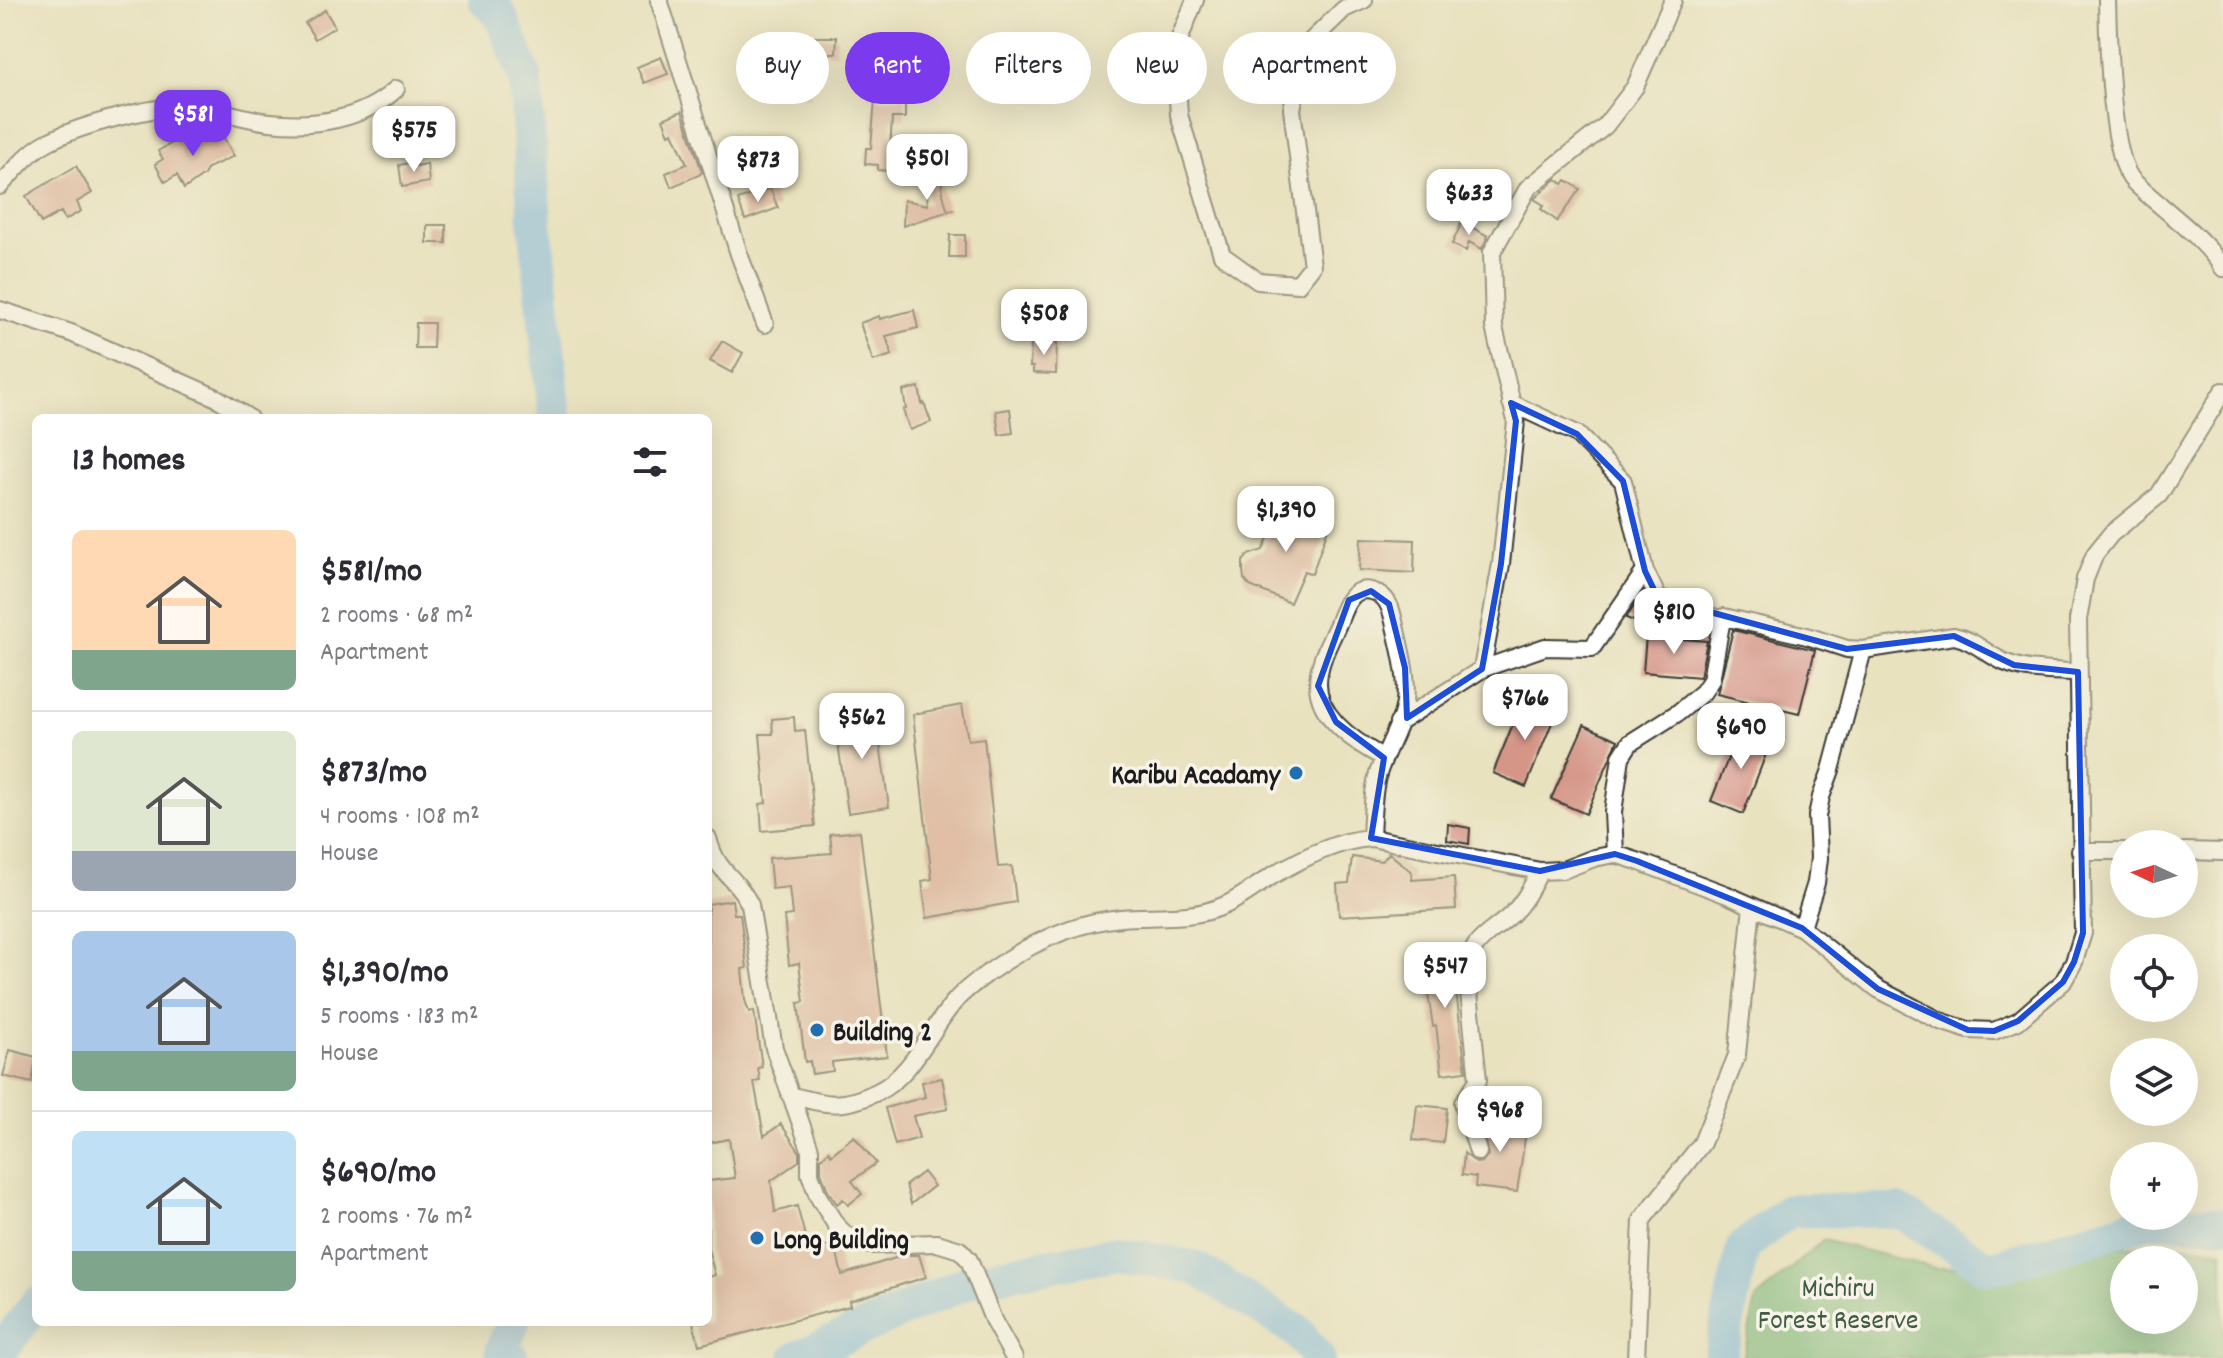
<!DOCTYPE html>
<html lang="en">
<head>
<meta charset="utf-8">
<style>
	body { margin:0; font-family:Dekko,sans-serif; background:#f2f2f3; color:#2b2b33; height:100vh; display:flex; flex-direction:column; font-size:30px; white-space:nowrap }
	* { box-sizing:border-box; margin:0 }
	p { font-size:26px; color:#7c7c81 }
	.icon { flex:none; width:44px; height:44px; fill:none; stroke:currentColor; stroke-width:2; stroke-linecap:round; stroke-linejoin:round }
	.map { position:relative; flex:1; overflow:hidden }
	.side { position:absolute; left:32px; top:414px; width:680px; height:912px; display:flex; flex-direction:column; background:#fff; border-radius:12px; box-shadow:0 8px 32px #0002 }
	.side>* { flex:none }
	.top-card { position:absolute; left:736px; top:32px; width:760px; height:72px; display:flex; gap:16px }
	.needle { width:52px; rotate:274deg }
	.tools { position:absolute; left:2110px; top:830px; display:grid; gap:16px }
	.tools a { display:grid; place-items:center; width:88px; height:88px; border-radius:50%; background:#fff; box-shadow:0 8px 32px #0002; font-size:40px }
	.price { position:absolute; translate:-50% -68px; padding:0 18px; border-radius:16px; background:#fff; color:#222; font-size:26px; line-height:52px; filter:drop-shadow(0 2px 4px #0008) }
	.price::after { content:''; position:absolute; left:50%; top:48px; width:24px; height:18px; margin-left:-12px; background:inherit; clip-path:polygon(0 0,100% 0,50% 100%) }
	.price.current { background:#7c3aed; color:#fff }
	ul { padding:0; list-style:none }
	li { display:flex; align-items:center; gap:24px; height:200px; padding:0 40px }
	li+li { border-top:2px solid #e1e1e2 }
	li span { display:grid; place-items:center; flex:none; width:224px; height:160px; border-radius:12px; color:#555 }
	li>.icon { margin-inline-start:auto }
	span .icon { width:96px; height:96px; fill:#fffc; stroke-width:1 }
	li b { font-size:34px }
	h2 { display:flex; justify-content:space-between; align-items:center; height:96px; padding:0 40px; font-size:34px }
	.pill { padding:0 28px; border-radius:36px; background:#fff; box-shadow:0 8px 32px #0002; font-size:28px; line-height:72px }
	.pill.current { background:#7c3aed; color:#fff }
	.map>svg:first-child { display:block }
	.forest { fill:#69b279; stroke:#42674a; stroke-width:2; fill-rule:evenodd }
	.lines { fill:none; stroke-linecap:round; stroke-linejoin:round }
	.river { stroke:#77b7eb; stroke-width:34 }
	.building { fill:#d59688 }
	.street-casing { stroke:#3b3a34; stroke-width:20 }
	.street { stroke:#fff; stroke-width:16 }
	.marked { fill:none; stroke:#1d4ed8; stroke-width:6; stroke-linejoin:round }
	.poi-dot { fill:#1f6fb2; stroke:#f7f3e8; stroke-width:3 }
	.labels { text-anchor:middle; stroke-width:7; stroke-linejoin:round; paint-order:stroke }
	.poi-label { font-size:28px; font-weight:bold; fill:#1c1c1c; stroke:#f7f3e8; text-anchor:start }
	.park-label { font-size:28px; fill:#405b44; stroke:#f7f3e8 }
</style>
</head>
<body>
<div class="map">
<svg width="2223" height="1358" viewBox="0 0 2223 1358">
	<rect width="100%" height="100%" fill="#f7f3e8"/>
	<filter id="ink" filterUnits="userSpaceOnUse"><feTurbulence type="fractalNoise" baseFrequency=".0125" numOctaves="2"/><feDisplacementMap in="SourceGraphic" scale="16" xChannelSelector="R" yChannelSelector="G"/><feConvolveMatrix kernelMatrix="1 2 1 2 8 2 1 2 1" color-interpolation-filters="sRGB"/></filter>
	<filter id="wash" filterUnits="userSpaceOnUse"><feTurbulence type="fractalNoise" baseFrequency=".006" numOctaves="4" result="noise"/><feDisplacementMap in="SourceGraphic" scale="32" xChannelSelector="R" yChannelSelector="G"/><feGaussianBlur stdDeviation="1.8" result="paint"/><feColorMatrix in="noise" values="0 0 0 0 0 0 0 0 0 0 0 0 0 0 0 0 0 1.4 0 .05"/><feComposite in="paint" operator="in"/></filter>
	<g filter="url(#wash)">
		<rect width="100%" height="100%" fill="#e9e2bf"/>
		<!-- forest -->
		<path class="forest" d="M1823 1240 1936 1268 1986 1267 2069 1252 2161 1243 2223 1251V1358H1743L1756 1299ZM2124 1260H2184V1320H2124Z"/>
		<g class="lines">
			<!-- river -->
			<path class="river" d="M485 0 500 14 525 76 535 222 555 418
				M0 1352 36 1304
				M512 1358 502 1350 513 1322
				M796 1358 972 1280 1117 1253 1196 1268 1297 1331 1318 1358
				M1720 1358 1743 1247 1790 1210 1899 1211 1986 1267 1998 1266 2152 1220 2223 1224"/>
		</g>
		<g id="blocks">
			<!-- building -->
			<path class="building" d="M325 10 335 27 315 39 305 23Z
				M809 37H837L836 53H812L810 97H803L802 90 772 91V73H799L795 38Z
				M661 57 668 74 644 83 637 67Z
				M875 99H905V118H892L890 151 922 155 920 174 878 170V165L865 164 866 148H871Z
				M682 111 702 172 699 175 671 187 666 173 687 164 673 132 669 134 663 119Z
				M219 129 234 156 208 168 204 175 184 189 177 175 165 182 155 164 163 159 158 151 185 136 190 146Z
				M415 162 416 166 427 164 429 182 402 187 399 165Z
				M76 166 92 193 77 202 81 211 65 220 61 212 41 223 26 196Z
				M940 171 943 194 947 209 952 210 903 226 904 200 928 205 925 173Z
				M1556 179 1563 184 1566 180 1580 189 1557 221 1541 209 1544 205 1534 199Z
				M770 188 778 208 745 220 738 200Z
				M1462 222 1488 236 1482 249 1469 242 1466 251 1452 244Z
				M427 225H446V243H427Z
				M950 235H965V257H949Z
				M914 310 918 328 886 336 892 355 873 361 860 323 879 316 880 319Z
				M416 323H434L433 348H415Z
				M722 341 743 353 732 373 710 361Z
				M1031 342H1057L1056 374 1033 373V367H1030Z
				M919 387 922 404 924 403 931 422 910 430 903 410 906 409 903 391Z
				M1010 409 1013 433 999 435 996 411Z
				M1282 506 1330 523 1312 574 1304 571 1290 603 1250 586 1244 579 1243 571V561L1248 555 1263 550Z
				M1361 538 1415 540 1414 573 1359 570Z
				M1635 605 1659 614 1653 628 1626 618Z
				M1733 630 1815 650 1799 714 1717 694Z
				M1646 636 1707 641 1700 677 1643 672Z
				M1524 697 1557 710 1526 787 1493 773Z
				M962 705 968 740 984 738 998 867 1012 866 1016 902 927 918 922 881 932 879 913 714Z
				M875 709 889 807 848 813 834 715Z
				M794 717 795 731 805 730 815 826 762 831 760 804 766 803 760 734H773L772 719Z
				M1584 725 1618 740 1586 814 1551 799Z
				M1740 729 1771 741 1743 814 1711 801Z
				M1448 824 1470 828 1469 844 1447 840Z
				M860 831 887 1056 832 1062 833 1071 812 1074 810 1061 805 1062 798 1003 804 1002 799 963 789 965 784 916 792 915 789 887 772 889 769 858 832 853 830 834Z
				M1389 853 1412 872V880L1454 877 1456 909 1339 916 1337 884 1349 883 1352 857 1382 861Z
				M732 900 734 914H740L747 968 742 969 745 1000 749 1012 754 1011 762 1067 758 1068 760 1081 754 1082 764 1136 781 1124 799 1151V1161L771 1181 775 1212 797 1206 809 1251 835 1244 842 1275 905 1255H919L926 1277 849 1301 850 1306 699 1345 693 1322H708V1277L715 1275 708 1249V1181L735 1178 729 1139 708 1143V904Z
				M1451 951 1466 1071 1442 1074 1436 1025 1433 1026 1422 956Z
				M10 1050 36 1057 32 1083 3 1076Z
				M942 1078 948 1109 913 1116 919 1138 895 1145 885 1108 925 1097 922 1082Z
				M1417 1105 1447 1108 1443 1143 1413 1140Z
				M1487 1113 1528 1118 1517 1192 1475 1187 1476 1177 1462 1175 1464 1153 1476 1163 1482 1162 1488 1155 1484 1135Z
				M854 1136 876 1163 852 1181 862 1194 848 1205 843 1199 837 1204 828 1191 821 1172V1158L829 1151 831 1155Z
				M923 1172 934 1186 911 1204 906 1185Z"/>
		</g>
	</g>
	<g filter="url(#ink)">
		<use href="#blocks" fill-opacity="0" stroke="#3b3a34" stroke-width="2"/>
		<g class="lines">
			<defs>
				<path id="street" d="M659 0 739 254 765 324
					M1195 0 1175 50 1179 115 1222 255 1258 281 1298 284 1312 266 1292 109 1305 47 1344 9 1364 0
					M2107 0C2108 36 2110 159 2134 182 2164 211 2200 233 2223 268
					M0 186C14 171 27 154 44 144 76 126 156 104 192 107 218 109 244 119 270 122 314 127 363 120 396 89
					M0 310 71 333 217 398 249 418
					M1645 571 1658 598 1722 620
					M1482 669 1545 647 1592 648 1645 571 1623 481 1577 434 1511 403
					M1398 723 1482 669 1501 564 1516 421 1494 327 1492 252 1528 188 1605 126 1635 87 1673 0
					M708 838C717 875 736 875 750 905L774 1048 810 1149V1174L818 1196 836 1225 846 1235 859 1242 870 1245 937 1243 960 1250 969 1260 994 1322 1014 1358
					M1371 838C1372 819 1372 796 1377 777 1383 756 1395 736 1402 715 1411 687 1402 657 1396 630 1393 619 1392 605 1383 597 1377 592 1368 589 1360 591 1347 595 1342 615 1337 626 1329 644 1318 663 1318 684 1318 719 1358 744 1384 758
					M2080 851H2124
					M2184 851 2223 852
					M1615 854 1613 812 1621 757 1630 743 1679 712 1703 692 1711 680 1721 624 1724 617 1807 636 1847 649 1863 650
					M1802 928 1816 883 1819 858 1817 816 1821 797 1831 770 1863 650 1954 636C1974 640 1986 654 2004 662 2027 672 2053 671 2078 672
					M790 1095C825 1105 843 1109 877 1092 913 1075 930 1029 955 1001 964 990 977 981 988 973 1027 945 1073 922 1121 918 1155 915 1191 920 1223 906 1242 898 1257 885 1275 874 1303 858 1338 840 1371 838L1540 871 1563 870 1594 858 1615 854 1637 861 1725 894 1802 928 1878 989 1940 1021 1968 1030 1994 1031 2018 1021 2063 982 2074 962 2083 933 2078 620 2085 579 2095 554 2111 534 2159 495 2223 391
					M1478 1152 1463 1103 1478 1080 1467 973C1469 939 1490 935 1512 914 1525 901 1532 886 1540 871
					M1636 1358 1642 1220 1702 1143 1737 1055 1752 906"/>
			</defs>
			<!-- street casing -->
			<use href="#street" class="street-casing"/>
			<!-- street -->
			<use href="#street" class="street"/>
		</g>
	</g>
	<!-- marked area -->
	<path d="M0 0H2223V1358H0ZM1511 403 1577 434 1623 481 1645 571 1658 598 1847 649 1954 636 2014 665 2078 672 2083 933 2074 962 2063 982 2018 1021 1994 1031 1968 1030 1878 989 1802 928 1637 861 1615 854 1540 871 1371 838 1384 758 1336 722 1318 686 1349 600 1371 591 1389 604 1405 668 1407 718 1482 669 1501 564 1516 421Z" fill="#e9e2bf" fill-opacity=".55" fill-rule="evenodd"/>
	<path class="marked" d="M1511 403 1577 434 1623 481 1645 571 1658 598 1847 649 1954 636 2014 665 2078 672 2083 933 2074 962 2063 982 2018 1021 1994 1031 1968 1030 1878 989 1802 928 1637 861 1615 854 1540 871 1371 838 1384 758 1336 722 1318 686 1349 600 1371 591 1389 604 1405 668 1407 718 1482 669 1501 564 1516 421Z"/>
	<!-- markers -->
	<g class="poi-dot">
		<circle cx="1296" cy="773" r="8"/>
		<circle cx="817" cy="1030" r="8"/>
		<circle cx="757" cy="1238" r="8"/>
	</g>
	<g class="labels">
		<!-- poi labels -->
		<g class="poi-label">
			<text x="1280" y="783" text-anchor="end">Karibu Acadamy</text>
			<text x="833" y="1040">Building 2</text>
			<text x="773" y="1248">Long Building</text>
		</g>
		<!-- park labels -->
		<g class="park-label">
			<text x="1838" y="1296">Michiru<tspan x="1838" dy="32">Forest Reserve</tspan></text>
		</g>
	</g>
</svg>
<div class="tools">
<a><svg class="needle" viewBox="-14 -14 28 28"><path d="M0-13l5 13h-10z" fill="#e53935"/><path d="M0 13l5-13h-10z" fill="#7c7c81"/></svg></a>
<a><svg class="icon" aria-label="locate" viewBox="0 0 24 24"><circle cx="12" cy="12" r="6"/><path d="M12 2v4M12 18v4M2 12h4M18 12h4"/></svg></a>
<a><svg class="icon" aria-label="layers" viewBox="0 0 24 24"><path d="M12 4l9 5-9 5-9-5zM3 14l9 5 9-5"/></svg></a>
<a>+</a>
<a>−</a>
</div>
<b class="price current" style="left:193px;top:158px">$581</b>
<b class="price" style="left:414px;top:174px">$575</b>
<b class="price" style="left:927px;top:202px">$501</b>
<b class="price" style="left:758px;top:204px">$873</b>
<b class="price" style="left:1469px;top:237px">$633</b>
<b class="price" style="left:1044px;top:357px">$508</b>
<b class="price" style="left:1286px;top:554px">$1,390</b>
<b class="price" style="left:1674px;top:656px">$810</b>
<b class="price" style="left:1525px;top:742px">$766</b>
<b class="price" style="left:862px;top:761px">$562</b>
<b class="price" style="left:1741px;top:771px">$690</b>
<b class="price" style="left:1445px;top:1010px">$547</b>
<b class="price" style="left:1500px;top:1154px">$968</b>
<div class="top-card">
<a class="pill">Buy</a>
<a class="pill current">Rent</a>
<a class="pill">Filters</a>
<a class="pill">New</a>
<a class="pill">Apartment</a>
</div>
<section class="side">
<h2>13 homes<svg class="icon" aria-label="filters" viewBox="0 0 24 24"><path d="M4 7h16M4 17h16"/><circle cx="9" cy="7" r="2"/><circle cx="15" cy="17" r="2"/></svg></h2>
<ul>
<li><span style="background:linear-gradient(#ffd9b3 75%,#7fa58c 0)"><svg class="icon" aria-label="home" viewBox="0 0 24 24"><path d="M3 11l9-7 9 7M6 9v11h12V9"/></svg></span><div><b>$581/mo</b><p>2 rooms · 68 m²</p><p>Apartment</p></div></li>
<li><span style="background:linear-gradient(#dfe7d0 75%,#9aa5b1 0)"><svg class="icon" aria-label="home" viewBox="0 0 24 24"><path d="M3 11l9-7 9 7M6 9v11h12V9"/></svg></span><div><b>$873/mo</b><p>4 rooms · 108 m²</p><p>House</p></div></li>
<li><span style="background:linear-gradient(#a9c7e8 75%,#7fa58c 0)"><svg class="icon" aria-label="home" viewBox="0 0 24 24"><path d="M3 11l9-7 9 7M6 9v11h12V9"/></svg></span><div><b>$1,390/mo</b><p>5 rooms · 183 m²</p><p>House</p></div></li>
<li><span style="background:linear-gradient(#bfe0f5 75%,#7fa58c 0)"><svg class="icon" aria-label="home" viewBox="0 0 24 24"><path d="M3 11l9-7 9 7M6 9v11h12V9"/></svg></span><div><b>$690/mo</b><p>2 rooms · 76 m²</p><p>Apartment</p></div></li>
</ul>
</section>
</div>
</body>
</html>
